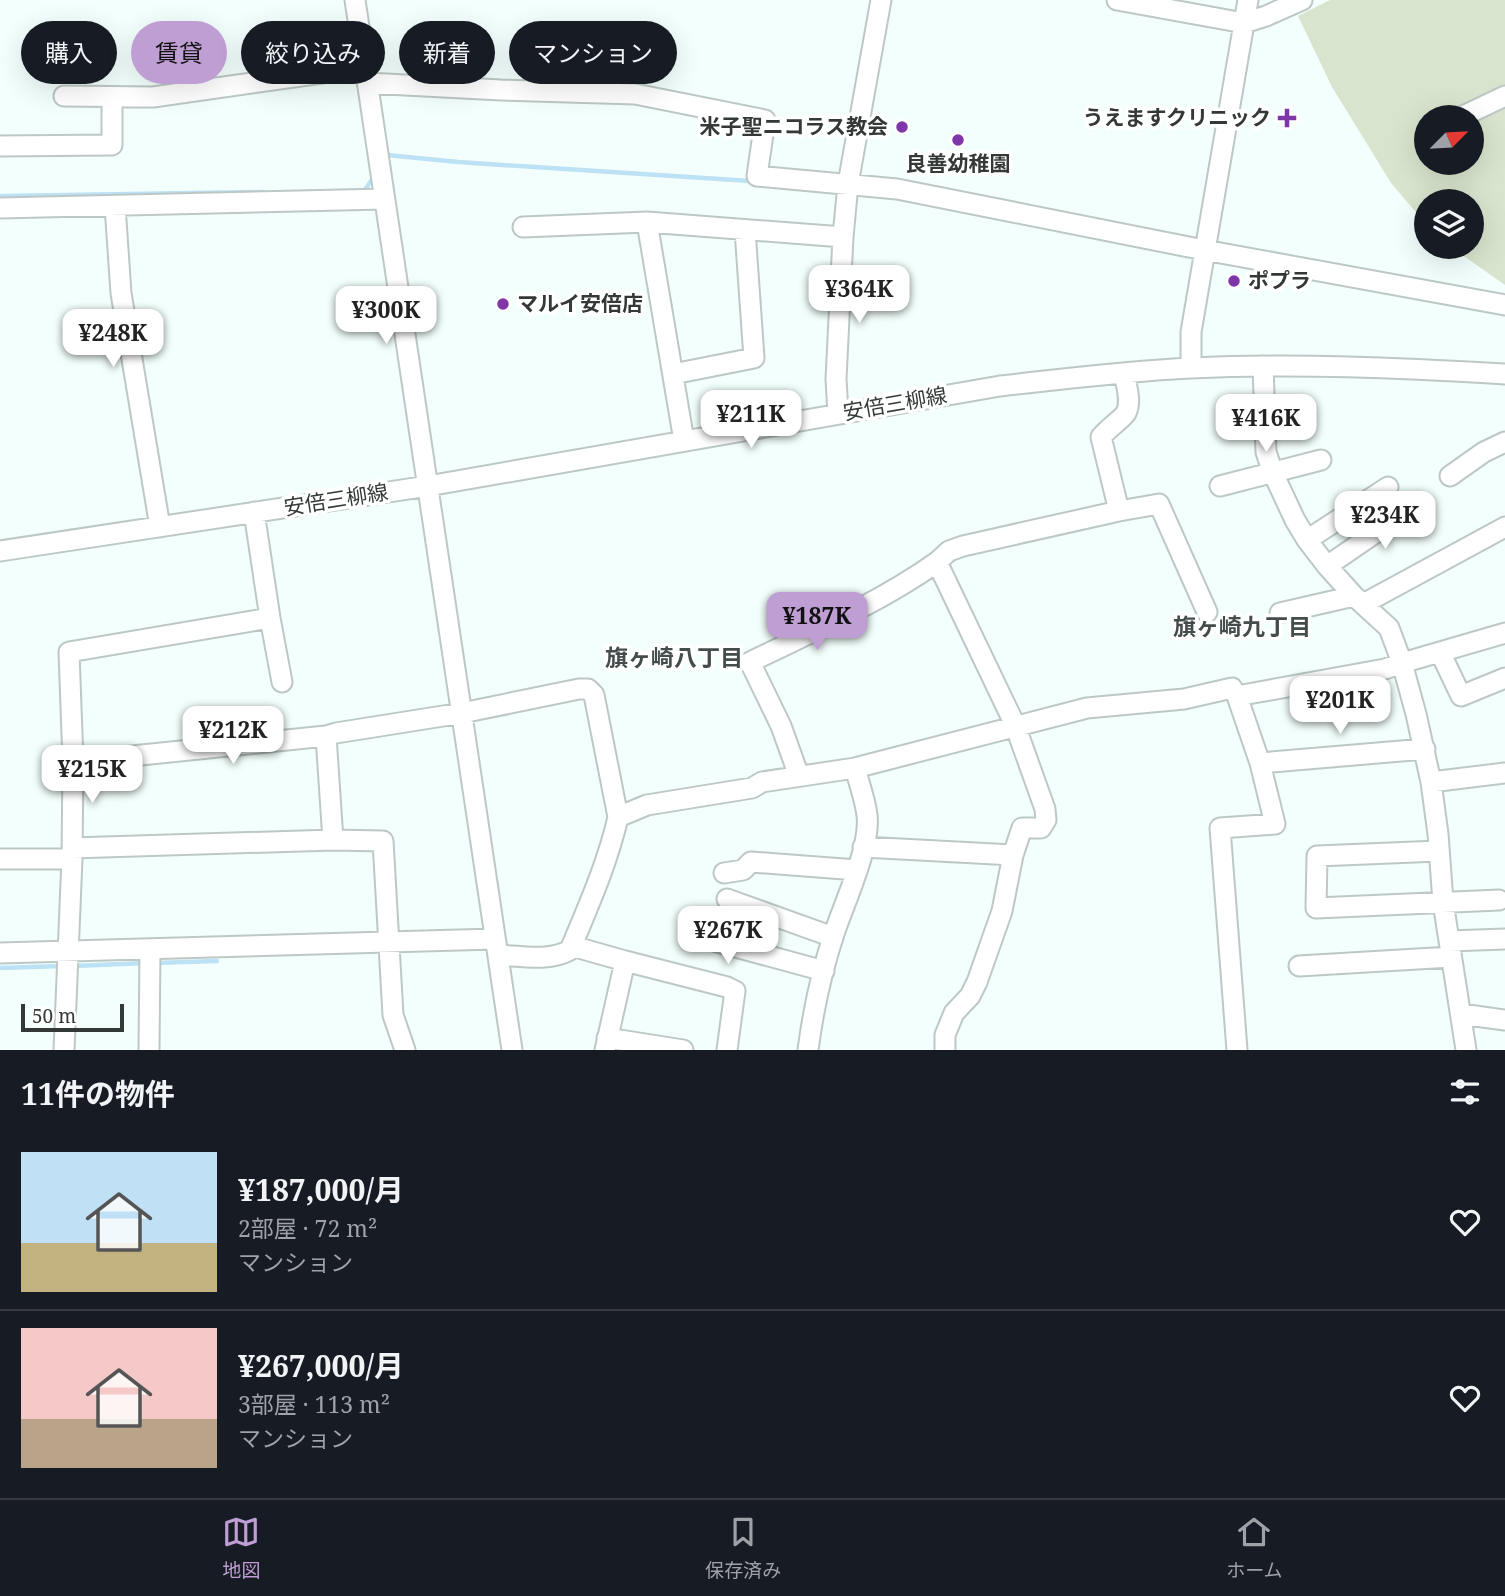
<!DOCTYPE html>
<html lang="ja">
<head>
<meta charset="utf-8">
<style>
	body { margin:0; font-family:"Noto Serif","Noto Sans JP",serif; background:#20242c; color:#f1f3f6; height:100vh; display:flex; flex-direction:column; font-size:26px; white-space:nowrap }
	* { box-sizing:border-box; margin:0 }
	p { font-size:23px; color:#9ea1a6 }
	.icon { flex:none; width:38px; height:38px; fill:none; stroke:currentColor; stroke-width:2; stroke-linecap:round; stroke-linejoin:round }
	.map { position:relative; height:1050px; overflow:hidden }
	.drawer { display:flex; flex-direction:column; background:#171b24; flex:1 }
	.drawer>* { flex:none }
	.guide { position:absolute; left:21px; top:21px; width:700px; height:63px; display:flex; gap:14px }
	.needle { width:46px; rotate:66deg }
	.tools { position:absolute; left:1414px; top:105px; display:grid; gap:14px }
	.tools a { display:grid; place-items:center; width:70px; height:70px; border-radius:50%; background:#171b24; box-shadow:0 7px 28px #0002; font-size:35px }
	.scale { position:absolute; left:21px; bottom:18px; width:103px; box-sizing:border-box; padding-left:7px; border:4px solid #343938; border-top:0; font-size:19px; line-height:24px; white-space:nowrap; color:#343938; -webkit-text-stroke:5px #fff; paint-order:stroke }
	.price { position:absolute; translate:-50% -60px; padding:0 16px; border-radius:14px; background:#fff; color:#222; font-size:23px; line-height:46px; filter:drop-shadow(0 2px 4px #0008) }
	.price::after { content:''; position:absolute; left:50%; top:42px; width:21px; height:16px; margin-left:-10px; background:inherit; clip-path:polygon(0 0,100% 0,50% 100%) }
	.price.on { background:#be9ed3; color:#111 }
	ul { padding:0; list-style:none }
	li { display:flex; align-items:center; gap:21px; height:175px; padding:0 21px }
	li+li { border-top:2px solid #363941 }
	li span { display:grid; place-items:center; flex:none; width:196px; height:140px; border-radius:0px; color:#555 }
	li>.icon { margin-inline-start:auto }
	span .icon { width:84px; height:84px; fill:#fffc; stroke-width:1 }
	li b { font-size:30px }
	h2 { display:flex; justify-content:space-between; align-items:center; height:84px; padding:0 21px; font-size:30px }
	.pill { padding:0 24px; border-radius:32px; background:#171b24; box-shadow:0 7px 28px #0002; font-size:24px; line-height:63px }
	.pill.on { background:#be9ed3; color:#111 }
	.tabs { display:flex; justify-content:space-around; align-items:center; height:98px; border-top:2px solid #363941; background:#171b24; font-size:19px; color:#9ea1a6 }
	.tabs a { display:grid; justify-items:center; gap:4px }
	.tabs .on { color:#be9ed3 }
	.map>svg:first-child { display:block }
	.green { fill:#d8e4cd; fill-rule:evenodd }
	.lines { fill:none; stroke-linecap:round; stroke-linejoin:round }
	.stream { stroke:#bde1f5; stroke-width:4.5 }
	.minor-casing { stroke:#bdc8c6; stroke-width:23 }
	.minor { stroke:#fff; stroke-width:19 }
	.poi-dot { fill:#7f36a8; stroke:#fff; stroke-width:2.5 }
	.labels { text-anchor:middle; stroke-width:7; stroke-linejoin:round; paint-order:stroke }
	.poi-label { font-size:21px; font-weight:bold; fill:#343938; stroke:#fff; text-anchor:end }
	.street-label { font-size:21px; fill:#343938; stroke:#fff }
	.neighbourhood-label { font-size:23px; font-weight:bold; fill:#444d4b; stroke:#fff }
</style>
</head>
<body>
<div class="map">
<svg width="1505" height="1050" viewBox="0 0 1505 1050">
	<rect width="100%" height="100%" fill="#f3fffc"/>
	<!-- green -->
	<path class="green" d="M1330 0H1505V285L1451 247H1472V201H1426V224L1391 183 1332 87 1298 16ZM1426 117H1472V163H1426Z"/>
	<g class="lines">
		<!-- stream -->
		<path class="stream" d="M387 155 458 162 750 181
			M361 191H364L373 178 372 174
			M0 196 264 192
			M154 963 217 961
			M74 966 146 963
			M0 968 62 966"/>
		<defs>
			<path id="minor" d="M355 0 512 1050
				M1117 0 1244 23 1266 16 1302 0
				M367 83 501 90 635 94 765 120 757 176 897 189 1204 250 1505 305
				M64 96 153 97 365 67
				M1461 117 1505 96
				M0 146 112 145V97
				M115 206 121 293 160 527
				M0 208 384 199
				M647 222 684 441
				M523 227 647 222 843 237 848 184 881 0
				M1263 366 1266 452 1273 473 1295 520 1307 540 1327 566 1354 596 1389 628 1402 663 1416 714 1431 782 1438 834 1443 902 1466 1050
				M1191 368V332L1248 0
				M673 374 754 358 745 230
				M838 413 836 379 843 237
				M1450 476 1484 452 1505 442
				M1220 486 1321 460
				M1119 511 1159 504 1207 612
				M1307 540 1388 487
				M0 551 428 486 1000 386C1063 379 1127 371 1191 368 1296 363 1401 368 1505 374
				M1327 566 1419 503
				M1363 604 1505 527
				M1280 613 1354 596
				M270 618 282 682
				M1440 652 1461 696 1505 678
				M1237 696 1385 669 1402 663 1505 633
				M326 736 336 733 462 713 579 689H588L594 695 618 817
				M73 762 326 736 333 840
				M1260 763 1425 749
				M855 768 1087 708 1184 699 1232 688 1237 696 1260 763 1275 824 1220 828 1237 1050
				M799 776 781 726 750 662C814 631 879 603 937 562
				M1431 782 1505 773
				M863 847 1013 855
				M72 848 333 840 383 841 393 1015 405 1050
				M1439 851 1317 856 1316 908 1499 900
				M0 859H72
				M724 873 743 870 751 862 857 870
				M727 899 833 937
				M706 939 824 971
				M1449 941 1505 939
				M572 946 625 961 605 1050
				M0 953 495 939
				M498 955C521 956 549 962 570 950 588 907 608 862 618 817L647 805 752 788 762 782 855 768C859 783 865 799 867 815 871 847 844 903 834 934 822 970 813 1012 808 1050
				M625 961 727 987 735 991 727 1050
				M1299 966 1451 957
				M1461 1014 1505 1020
				M607 1038 683 1050
				M64 1050 72 859 73 762 69 652 270 618 254 512
				M149 1050 150 949
				M945 1050V1035L954 1013 970 996 977 982 1002 911 1013 855 1022 828H1041L1046 820 1045 809 1015 725 937 562 949 551 963 546 1119 511 1101 437C1107 429 1121 420 1126 413 1132 401 1126 385 1124 373"/>
		</defs>
		<!-- minor casing -->
		<use href="#minor" class="minor-casing"/>
		<!-- minor -->
		<use href="#minor" class="minor"/>
	</g>
	<!-- markers -->
	<g class="poi-dot">
		<path d="M1283.5 107.5h7v7h7v7h-7v7h-7v-7h-7v-7h7z"/>
		<circle cx="902" cy="127" r="7"/>
		<circle cx="958" cy="140" r="7"/>
		<circle cx="1234" cy="281" r="7"/>
		<circle cx="503" cy="304" r="7"/>
	</g>
	<g class="labels">
		<!-- poi labels -->
		<g class="poi-label">
			<text x="1271" y="125">うえますクリニック</text>
			<text x="888" y="134">米子聖ニコラス教会</text>
			<text x="958" y="171" text-anchor="middle">良善幼稚園</text>
			<text x="1248" y="288" text-anchor="start">ポプラ</text>
			<text x="517" y="311" text-anchor="start">マルイ安倍店</text>
		</g>
		<!-- street labels -->
		<g class="street-label">
			<text transform="translate(895 404) rotate(-10)" y="7">安倍三柳線</text>
			<text transform="translate(336 500) rotate(-9)" y="7">安倍三柳線</text>
		</g>
		<!-- neighbourhood labels -->
		<g class="neighbourhood-label">
			<text x="1242" y="635">旗ヶ崎九丁目</text>
			<text x="674" y="666">旗ヶ崎八丁目</text>
		</g>
	</g>
</svg>
<div class="tools">
<a><svg class="needle" viewBox="-14 -14 28 28"><path d="M0-13l5 13h-10z" fill="#e53935"/><path d="M0 13l5-13h-10z" fill="#9ea1a6"/></svg></a>
<a><svg class="icon" aria-label="layers" viewBox="0 0 24 24"><path d="M12 4l9 5-9 5-9-5zM3 14l9 5 9-5"/></svg></a>
</div>
<div class="scale">50 m</div>
<b class="price" style="left:859px;top:325px">¥364K</b>
<b class="price" style="left:386px;top:346px">¥300K</b>
<b class="price" style="left:113px;top:369px">¥248K</b>
<b class="price" style="left:751px;top:450px">¥211K</b>
<b class="price" style="left:1266px;top:454px">¥416K</b>
<b class="price" style="left:1385px;top:551px">¥234K</b>
<b class="price on" style="left:817px;top:652px">¥187K</b>
<b class="price" style="left:1340px;top:736px">¥201K</b>
<b class="price" style="left:233px;top:766px">¥212K</b>
<b class="price" style="left:92px;top:805px">¥215K</b>
<b class="price" style="left:728px;top:966px">¥267K</b>
<div class="guide">
<a class="pill">購入</a>
<a class="pill on">賃貸</a>
<a class="pill">絞り込み</a>
<a class="pill">新着</a>
<a class="pill">マンション</a>
</div>
</div>
<section class="drawer">
<h2>11件の物件<svg class="icon" aria-label="filters" viewBox="0 0 24 24"><path d="M4 7h16M4 17h16"/><circle cx="9" cy="7" r="2"/><circle cx="15" cy="17" r="2"/></svg></h2>
<ul>
<li><span style="background:linear-gradient(#bfe0f5 65%,#c2b280 0)"><svg class="icon" aria-label="home" viewBox="0 0 24 24"><path d="M3 11l9-7 9 7M6 9v11h12V9"/></svg></span><div><b>¥187,000/月</b><p>2部屋 · 72 m²</p><p>マンション</p></div><svg class="icon" aria-label="heart" viewBox="0 0 24 24"><path d="M12 20l-8-8c-3-5 5-10 8-4 3-6 11-1 8 4z"/></svg></li>
<li><span style="background:linear-gradient(#f6c9c9 65%,#b9a48a 0)"><svg class="icon" aria-label="home" viewBox="0 0 24 24"><path d="M3 11l9-7 9 7M6 9v11h12V9"/></svg></span><div><b>¥267,000/月</b><p>3部屋 · 113 m²</p><p>マンション</p></div><svg class="icon" aria-label="heart" viewBox="0 0 24 24"><path d="M12 20l-8-8c-3-5 5-10 8-4 3-6 11-1 8 4z"/></svg></li>
</ul>
</section>
<nav class="tabs">
<a class="on"><svg class="icon" aria-label="map" viewBox="0 0 24 24"><path d="M3 6l6-2 6 2 6-2v14l-6 2-6-2-6 2zM9 4v14M15 6v14"/></svg>地図</a>
<a><svg class="icon" aria-label="saved" viewBox="0 0 24 24"><path d="M7 4h10v16l-5-4-5 4z"/></svg>保存済み</a>
<a><svg class="icon" aria-label="home" viewBox="0 0 24 24"><path d="M3 11l9-7 9 7M6 9v11h12V9"/></svg>ホーム</a>
</nav>
</body>
</html>
